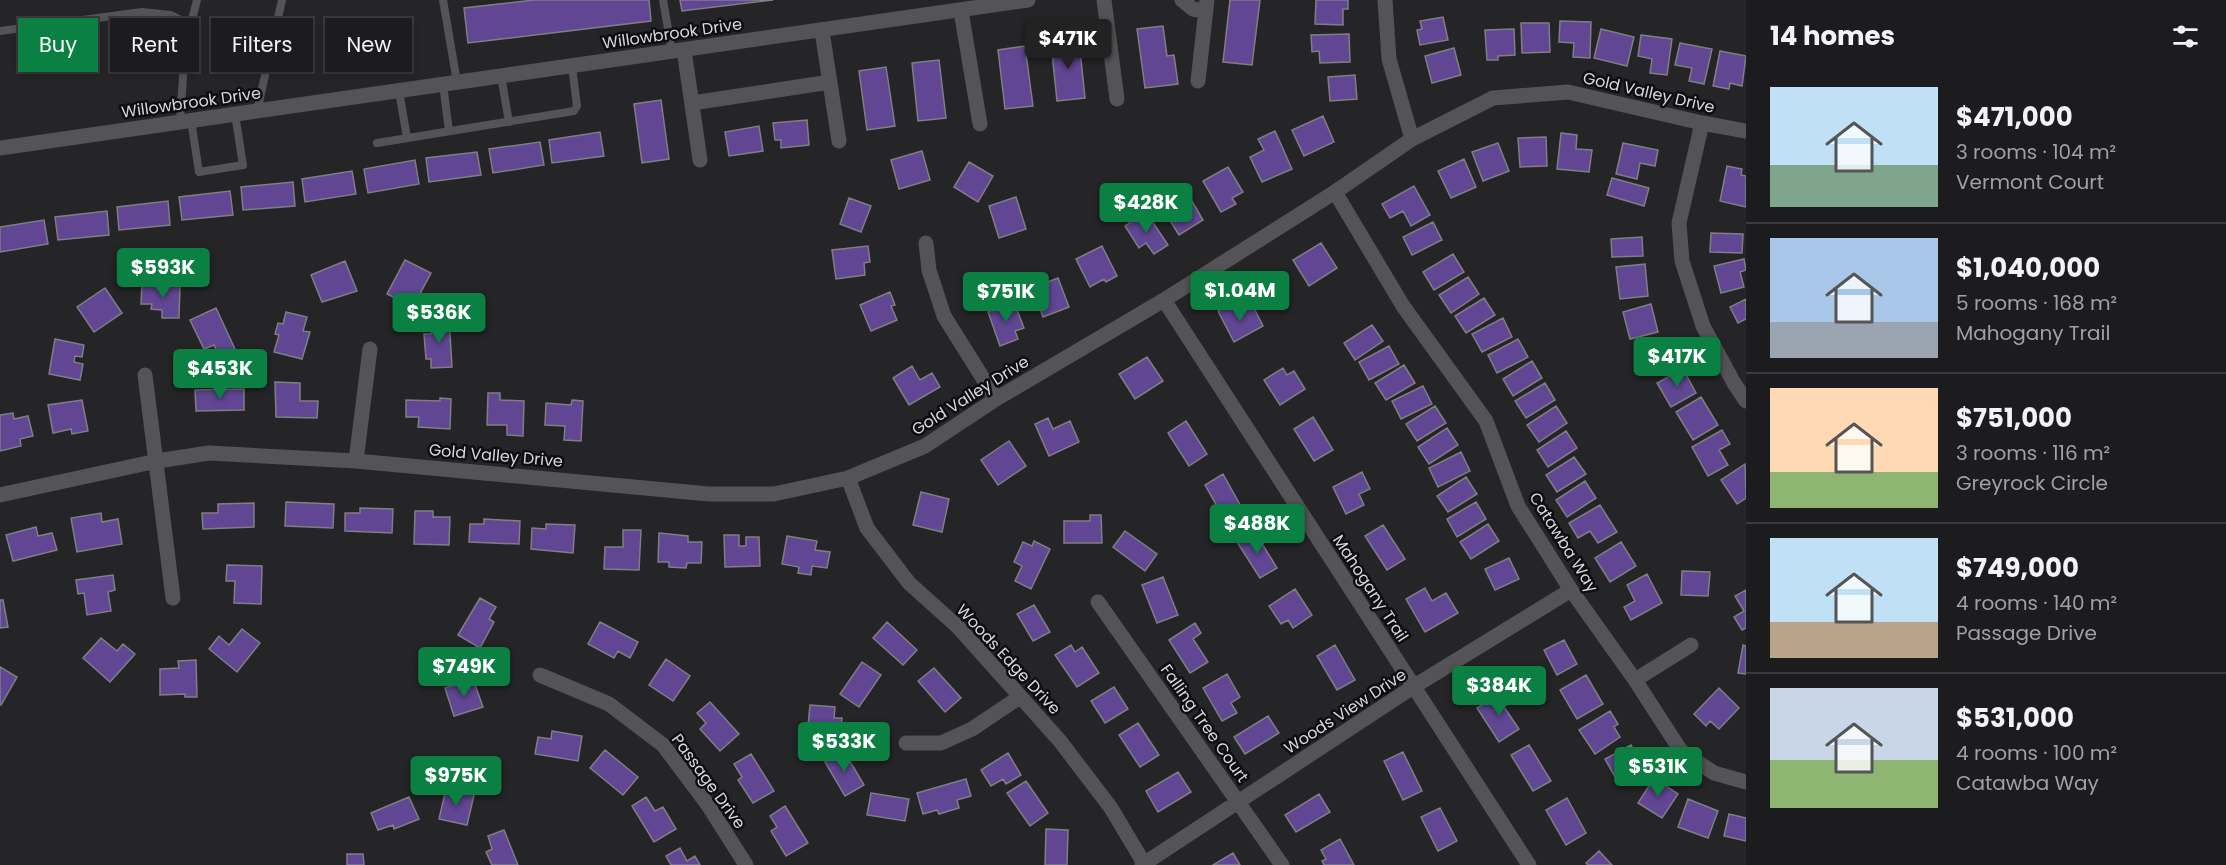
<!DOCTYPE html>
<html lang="en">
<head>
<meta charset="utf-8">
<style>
	body { margin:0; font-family:Poppins,sans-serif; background:#29282a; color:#f1f3f6; height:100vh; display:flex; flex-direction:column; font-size:22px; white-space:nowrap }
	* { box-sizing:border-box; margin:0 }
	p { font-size:20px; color:#a0a1a4 }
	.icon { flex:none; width:33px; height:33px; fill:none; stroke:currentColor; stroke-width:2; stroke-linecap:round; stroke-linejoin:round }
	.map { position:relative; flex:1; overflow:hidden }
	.panel { display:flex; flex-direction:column; background:#1c1b1d; width:480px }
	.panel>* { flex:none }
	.banner { position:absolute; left:18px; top:18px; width:570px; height:54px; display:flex; gap:12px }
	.price { position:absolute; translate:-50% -51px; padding:0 14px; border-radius:6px; background:#0b8043; color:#fff; font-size:20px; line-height:39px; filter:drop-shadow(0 2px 3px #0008) }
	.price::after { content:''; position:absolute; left:50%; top:36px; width:18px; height:14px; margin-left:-9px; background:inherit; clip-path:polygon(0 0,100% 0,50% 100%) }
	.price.selected { background:#222; color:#fff }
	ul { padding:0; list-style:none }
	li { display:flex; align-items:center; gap:18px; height:150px; padding:0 24px }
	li+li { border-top:2px solid #3a393b }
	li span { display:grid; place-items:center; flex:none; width:168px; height:120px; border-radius:0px; color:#555 }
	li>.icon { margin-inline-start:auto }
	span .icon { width:72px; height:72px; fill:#fffc; stroke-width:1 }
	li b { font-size:26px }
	h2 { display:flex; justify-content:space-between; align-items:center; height:72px; padding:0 24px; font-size:26px }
	.pill { padding:0 21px; border-radius:0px; background:#1c1b1d; box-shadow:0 3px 9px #0003,0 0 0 2px #3a393b; font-size:21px; line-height:54px }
	.pill.selected { background:#0b8043; color:#fff }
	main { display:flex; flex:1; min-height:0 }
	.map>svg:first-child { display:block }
	.building { fill:#614694; stroke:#7f7e83; stroke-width:1.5 }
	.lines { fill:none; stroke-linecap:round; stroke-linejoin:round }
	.lane { stroke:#545357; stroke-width:8 }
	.street { stroke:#545357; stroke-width:15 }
	.labels { text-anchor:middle; stroke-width:5; stroke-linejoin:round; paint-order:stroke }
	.street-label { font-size:16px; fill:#d8d8da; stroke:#0e0d0f }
</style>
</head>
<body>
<main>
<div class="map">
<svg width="1746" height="865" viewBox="0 0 1746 865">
	<rect width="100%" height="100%" fill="#252427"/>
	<!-- building -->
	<path class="building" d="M534 0H649L651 21 468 43 464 8Z
		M680 0H773L682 11Z
		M1230 0H1260L1252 65 1223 62Z
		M1316 0H1348V9H1343V25L1315 24Z
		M1443 17 1448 40 1420 45 1417 30 1422 29 1420 21Z
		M1560 21 1591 22 1590 58 1573 57 1574 43 1559 42Z
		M1521 23H1549L1550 52 1522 53Z
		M1163 26 1167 56 1174 55 1178 84 1145 88 1137 29Z
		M1514 29 1515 55 1498 56V60H1487L1485 30Z
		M1601 29 1634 37 1627 66 1594 58Z
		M1349 34 1350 62 1320 63 1319 51 1312 52 1311 35Z
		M1641 35 1672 39 1667 75 1650 73 1652 59 1638 56Z
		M1079 40 1085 98 1057 101 1051 43Z
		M1680 43 1712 49 1704 84 1689 81 1692 68 1675 65Z
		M1025 46 1033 106 1005 109 998 50Z
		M1454 48 1461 75 1432 83 1425 56Z
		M1720 51 1746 56 1742 86 1730 83 1729 89 1713 86Z
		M939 60 946 118 918 121 912 63Z
		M886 67 895 126 867 130 859 71Z
		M1355 75 1357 99 1330 101 1328 77Z
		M661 100 669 159 642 163 634 104Z
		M1323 116 1334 142 1304 156 1292 130Z
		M807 120 809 145 781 148V140H775L773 123Z
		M759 126 763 151 729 156 725 132Z
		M1275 131 1292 169 1262 182 1250 157 1264 150 1258 139Z
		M600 132 604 156 552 163 549 140Z
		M1561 133 1577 135 1576 149 1592 150 1589 172 1557 169Z
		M1546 137 1547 166 1520 167 1518 138Z
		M540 142 544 165 493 173 489 149Z
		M1498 143 1509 171 1483 181 1472 152Z
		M1623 143 1658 150 1655 166 1640 163 1637 179 1616 174Z
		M922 151 930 180 899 189 891 160Z
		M477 152 481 175 429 182 426 158Z
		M1464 159 1476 187 1451 198 1438 171Z
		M415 160 419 184 368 193 364 169Z
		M969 162 993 176 978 202 954 187Z
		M1727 166 1742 169 1741 175 1746 176V207L1720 201Z
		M1228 167 1243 192 1232 198 1236 204 1221 212 1203 181Z
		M352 171 356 194 305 202 302 179Z
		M1612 178 1649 188 1644 206 1607 195Z
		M293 182 295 206 243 210 241 187Z
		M1414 186 1430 215 1411 226 1403 211 1390 218 1382 204Z
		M230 191 233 215 182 220 179 197Z
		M1189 196 1203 220 1179 235 1164 211Z
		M1016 197 1026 229 999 238 989 206Z
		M849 198 871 206 861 232 840 224Z
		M168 201 170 225 119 230 117 207Z
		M107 211 109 235 58 240 55 217Z
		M1146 212 1168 245 1154 254 1146 243 1139 248 1125 226Z
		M44 220 48 244 0 252V227Z
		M1433 222 1442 240 1412 255 1403 237Z
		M1711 233 1743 234 1742 253 1710 252Z
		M1642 237 1643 256 1612 257 1611 239Z
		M1321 243 1337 268 1309 286 1293 260Z
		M868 246 870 262 864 263 865 275 836 279 832 250Z
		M1102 246 1117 276 1106 282 1104 279 1090 287 1076 259Z
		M1453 254 1464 272 1434 290 1423 272Z
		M1744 259 1746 270 1740 272 1744 287 1721 293 1714 266Z
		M405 260 431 273 413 307 387 294Z
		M345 261 357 291 322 302 311 275Z
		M1645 264 1648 296 1620 299 1616 267Z
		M1468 277 1479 294 1451 313 1439 295Z
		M1058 278 1069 307 1043 317 1032 288Z
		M142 284 180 285 179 318H162V310L151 309 152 304H141Z
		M105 288 122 313 94 332 77 307Z
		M890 292 895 305 891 306 897 320 871 331 860 305Z
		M1484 298 1495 315 1466 333 1455 316Z
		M1746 299V319L1738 323 1730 307Z
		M1014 302 1024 328 1015 331 1018 339 1000 346 988 312Z
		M1231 304 1237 315 1253 306 1263 326 1234 342 1218 311Z
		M1651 304 1658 332 1630 339 1623 312Z
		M216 308 235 349 219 356 214 345 204 349 190 320Z
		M286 312 307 317 303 331 310 332 302 359 274 352 279 335 275 334 278 323 283 324Z
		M449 318 452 367 431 368V359H426L424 334H431V319Z
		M1503 318 1512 337 1482 352 1472 334Z
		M1372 325 1383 341 1355 360 1344 343Z
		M55 339 84 345 82 357 75 356 74 362 83 364 80 380 49 374Z
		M1518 339 1528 357 1497 373 1488 355Z
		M1669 341 1677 358 1649 371 1641 354Z
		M1389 346 1399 364 1369 380 1359 362Z
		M1147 357 1163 381 1135 399 1119 374Z
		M1532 361 1542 378 1513 396 1503 379Z
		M1404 365 1415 383 1386 400 1375 383Z
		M912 366 920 380 932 373 940 387 909 405 893 378Z
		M1283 368 1287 375 1294 371 1305 389 1280 405 1264 380Z
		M1683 369 1696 393 1671 407 1657 383Z
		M275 382 300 383V401H318L317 418 276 417Z
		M1545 383 1555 400 1526 418 1515 401Z
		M1423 386 1432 404 1401 419 1392 401Z
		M244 389V410L196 411 195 390Z
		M488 393H500V400L524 401 523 436 507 435V425H487Z
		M1701 397 1718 425 1693 440 1676 412Z
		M440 398 451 399 450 429 418 427 419 417H406V400L440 401Z
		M82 400 88 431 72 434 71 429 53 433 48 405Z
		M572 400 583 401 581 441 564 440 565 426 545 425 546 403 571 405Z
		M1435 406 1446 423 1417 441 1406 424Z
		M1556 406 1567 423 1539 442 1527 425Z
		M13 413 14 419 28 416 33 436 20 439 21 446 0 451V415Z
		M1313 417 1333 450 1314 461 1294 429Z
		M1048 418 1053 429 1070 421 1079 442 1049 456 1035 424Z
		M1186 421 1207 454 1189 466 1168 433Z
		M1447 428 1458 445 1429 464 1418 447Z
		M1722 430 1730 444 1719 450 1728 465 1708 476 1692 447Z
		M1566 431 1577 448 1548 467 1537 450Z
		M1009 441 1026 466 998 485 981 460Z
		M1461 452 1470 471 1438 487 1429 468Z
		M1574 457 1586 474 1557 492 1546 475Z
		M1745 464 1746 498 1737 504 1721 480Z
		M1362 472 1370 489 1359 494 1364 505 1346 514 1333 487Z
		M1223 474 1243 510 1225 520 1205 485Z
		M1466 477 1477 494 1448 512 1437 496Z
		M1585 481 1596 498 1567 517 1556 500Z
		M921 492 949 499 942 532 913 525Z
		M286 502 334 504 333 528 285 526Z
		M1476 502 1486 519 1457 537 1447 519Z
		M254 503V527L203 529 202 513H218V504Z
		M1600 505 1617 532 1598 543 1590 531 1578 538 1569 523Z
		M360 508 393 509 392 533 345 531V513H360Z
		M415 511H433V517H450L449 545 414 544Z
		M101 513 102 522 118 519 122 544 77 552 71 518Z
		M1090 515H1101L1102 543H1064V521H1090Z
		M484 519 520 521 519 544 469 542 470 524H484Z
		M546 524 575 525 573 553 531 549 532 528 546 529Z
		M1488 524 1499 541 1471 559 1460 542Z
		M1383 525 1405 559 1387 570 1365 536Z
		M36 527 38 536 52 533 57 550 13 561 6 535Z
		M623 530H641L639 570 604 569 605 547H623Z
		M1125 531 1157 554 1145 571 1113 547Z
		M1255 532 1277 568 1260 578 1237 542Z
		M659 533 688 536V542H702L701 563H687L686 568 669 567V562H658Z
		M724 535H739V546H746V537H759L760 566 725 567Z
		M787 536 817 541 815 550 830 552 827 568 812 566 811 575 798 573 799 567 782 564Z
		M1034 541 1050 549 1031 589 1015 581 1022 566 1014 562 1023 542 1032 546Z
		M1621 542 1636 566 1610 582 1595 558Z
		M1509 558 1519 579 1495 590 1485 569Z
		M227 565 262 566 261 604 234 603 235 581H226Z
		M1682 571 1710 572 1708 596 1681 595Z
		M1647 574 1662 603 1631 620 1624 607 1635 601 1627 585Z
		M113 575 115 590 108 592 111 611 87 615 84 593 78 594 76 580Z
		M1163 577 1178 615 1157 623 1142 585Z
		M1425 588 1432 601 1446 593 1458 613 1425 632 1406 599Z
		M1295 589 1312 615 1293 628 1288 620 1281 624 1269 606Z
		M1746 590V628L1742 630 1734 617 1744 611 1735 596Z
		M480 598 496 607 489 619 494 622 480 648 458 635Z
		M0 600H3L8 627 0 628Z
		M1034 605 1050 632 1033 641 1017 614Z
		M600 622 638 642 630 658 618 651 614 658 588 644Z
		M887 622 917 650 903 665 873 638Z
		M1195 623 1201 633 1193 639 1208 662 1190 673 1169 640Z
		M242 629 260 643 237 672 209 649 219 636 229 645Z
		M101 638 117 651 123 644 135 654 110 682 83 658Z
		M1564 640 1577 664 1557 675 1544 650Z
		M1071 645 1075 652 1082 647 1099 673 1077 687 1055 655Z
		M1335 645 1355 680 1337 690 1317 656Z
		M1743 645 1746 646V674L1738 673Z
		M666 659 690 676 673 701 649 685Z
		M196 660 197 697H185V694L160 695V669L179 668 178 661Z
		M862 662 881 675 859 707 840 694Z
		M0 667 17 677 1 705 0 704Z
		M934 668 961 698 945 712 918 681Z
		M1227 674 1240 697 1231 703 1237 713 1222 721 1203 688Z
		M1586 675 1603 704 1577 719 1560 690Z
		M473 679 483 707 454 716 445 688Z
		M1114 687 1128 709 1105 723 1091 701Z
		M1719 688 1739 708 1719 729 1710 721 1706 726 1694 714Z
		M1504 691 1511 702 1504 707 1519 729 1499 742 1477 708Z
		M710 702 739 734 720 751 700 729 706 723 697 713Z
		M810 705 835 707 834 718H842L840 739 807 736Z
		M1610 711 1618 724 1614 727 1620 737 1595 754 1579 730Z
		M1268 716 1279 733 1245 754 1234 737Z
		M1138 723 1159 755 1140 767 1119 735Z
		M552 731 582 736 578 761 535 754 538 737 551 739Z
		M1529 745 1551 781 1533 791 1511 755Z
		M1631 745 1645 770 1619 784 1605 759Z
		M605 750 638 777 623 795 590 768Z
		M844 751 864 785 845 796 825 762Z
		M1403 752 1422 791 1403 800 1384 761Z
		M1008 753 1021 775 1006 784 1003 779 991 786 981 770Z
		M751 754 774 791 753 803 738 780 742 777 734 764Z
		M1178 772 1191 792 1158 812 1146 791Z
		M1654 778 1678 794 1662 818 1638 803Z
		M966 779 971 796 957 800 959 808 939 814 937 810 923 814 917 793Z
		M1026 781 1048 813 1030 826 1007 793Z
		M446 789 474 795 467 825 439 819Z
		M871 793 909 799 905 821 867 815Z
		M1319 794 1330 812 1296 832 1285 815Z
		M409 797 419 819 394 829 393 825 378 830 371 813Z
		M646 797 655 811 663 807 676 829 654 842 632 806Z
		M1567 798 1586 833 1566 845 1546 810Z
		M1688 799 1718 811 1708 838 1678 827Z
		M785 806 808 843 786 856 771 831 777 827 770 816Z
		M1440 808 1457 841 1438 851 1421 817Z
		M1729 814 1746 818V841L1724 836Z
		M1046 829 1068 830 1067 865H1045Z
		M504 830 518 865H492L486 852 492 849 488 836Z
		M1340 839 1354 865H1324L1322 861 1326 859 1321 850Z
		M680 848 687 861 695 856 700 865H671L666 856Z
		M1599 851 1612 865H1588L1586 863Z
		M1233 853 1240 865H1213Z
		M347 854H363L364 865H347Z"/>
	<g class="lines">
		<!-- lane -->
		<path class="lane" d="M443 0 457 82
			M663 0 672 52
			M0 31 142 12 171 15 191 25
			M501 76 509 122
			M443 84 449 131
			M399 91 407 138
			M257 111 282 0
			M191 120 199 172 243 165 235 114
			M180 122 185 47 197 0
			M377 143 574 111 577 106 572 66"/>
		<!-- street -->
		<path class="street" d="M1104 0 1117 99
			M1182 0 1193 9 1205 11
			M1385 0 1389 59 1412 139
			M961 11 980 124
			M822 31 839 141
			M684 50 700 160
			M1198 81 1207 0
			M692 103 830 82
			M1702 123 1679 223 1682 261 1703 326 1734 383 1746 401
			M0 148 1028 0
			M1335 192 1403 306 1486 421 1518 506 1571 590 1635 680 1681 751 1714 773 1746 782
			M926 243 929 270 944 316 996 399
			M1164 300 1529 865
			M145 375 173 598
			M356 461 370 349
			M848 478 867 528 909 583 958 627 1060 741 1111 808 1145 865
			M0 495 157 461 209 453 356 461 709 494H774L848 478 925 446 996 399 1164 300 1335 192 1412 139 1493 98 1568 92 1702 123 1746 131
			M1098 602 1282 865
			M540 675 609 704 663 745 708 805 746 865
			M1635 680 1691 645
			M906 743H941L972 729 1020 697
			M1142 865 1413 687 1571 590"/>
	</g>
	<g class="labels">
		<!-- street labels -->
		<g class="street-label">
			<text transform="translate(672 33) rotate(-8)" y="6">Willowbrook Drive</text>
			<text transform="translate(1649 92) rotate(13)" y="6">Gold Valley Drive</text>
			<text transform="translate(191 102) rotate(-8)" y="6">Willowbrook Drive</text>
			<text transform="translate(970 395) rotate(-32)" y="6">Gold Valley Drive</text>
			<text transform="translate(496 455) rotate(5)" y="6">Gold Valley Drive</text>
			<text transform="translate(1564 542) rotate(58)" y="6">Catawba Way</text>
			<text transform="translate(1371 588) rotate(57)" y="6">Mahogany Trail</text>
			<text transform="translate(1009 659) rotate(47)" y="6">Woods Edge Drive</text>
			<text transform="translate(1345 711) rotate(-33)" y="6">Woods View Drive</text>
			<text transform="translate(1205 723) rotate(55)" y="6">Falling Tree Court</text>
			<text transform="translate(709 781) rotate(54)" y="6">Passage Drive</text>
		</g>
	</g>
</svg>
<b class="price selected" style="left:1068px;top:70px">$471K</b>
<b class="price" style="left:1146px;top:234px">$428K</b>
<b class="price" style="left:163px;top:299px">$593K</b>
<b class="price" style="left:1240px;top:322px">$1.04M</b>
<b class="price" style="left:1006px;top:323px">$751K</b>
<b class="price" style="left:439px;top:344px">$536K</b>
<b class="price" style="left:1677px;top:388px">$417K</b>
<b class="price" style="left:220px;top:400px">$453K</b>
<b class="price" style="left:1257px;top:555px">$488K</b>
<b class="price" style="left:464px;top:698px">$749K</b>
<b class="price" style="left:1499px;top:717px">$384K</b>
<b class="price" style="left:844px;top:773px">$533K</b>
<b class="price" style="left:1658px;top:798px">$531K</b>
<b class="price" style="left:456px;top:807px">$975K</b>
<div class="banner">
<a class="pill selected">Buy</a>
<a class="pill">Rent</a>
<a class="pill">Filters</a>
<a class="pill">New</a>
</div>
</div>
<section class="panel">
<h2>14 homes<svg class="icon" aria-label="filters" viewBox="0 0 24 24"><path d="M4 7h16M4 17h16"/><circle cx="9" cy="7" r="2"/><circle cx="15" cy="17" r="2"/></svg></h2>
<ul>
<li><span style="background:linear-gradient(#bfe0f5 65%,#7fa58c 0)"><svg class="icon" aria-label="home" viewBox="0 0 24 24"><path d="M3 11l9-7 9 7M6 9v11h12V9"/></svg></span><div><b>$471,000</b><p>3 rooms · 104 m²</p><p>Vermont Court</p></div></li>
<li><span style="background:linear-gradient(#a9c7e8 70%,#9aa5b1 0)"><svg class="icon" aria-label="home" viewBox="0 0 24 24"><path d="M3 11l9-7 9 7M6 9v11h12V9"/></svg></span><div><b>$1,040,000</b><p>5 rooms · 168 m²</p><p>Mahogany Trail</p></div></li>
<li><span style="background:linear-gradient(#ffd9b3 70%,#8fb573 0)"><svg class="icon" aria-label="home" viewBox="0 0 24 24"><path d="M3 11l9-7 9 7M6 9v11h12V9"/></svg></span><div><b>$751,000</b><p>3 rooms · 116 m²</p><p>Greyrock Circle</p></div></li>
<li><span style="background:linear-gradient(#bfe0f5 70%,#b9a48a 0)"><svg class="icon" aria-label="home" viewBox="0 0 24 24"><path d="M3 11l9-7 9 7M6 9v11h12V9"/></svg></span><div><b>$749,000</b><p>4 rooms · 140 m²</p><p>Passage Drive</p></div></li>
<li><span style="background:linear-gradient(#c9d6e8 60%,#8fb573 0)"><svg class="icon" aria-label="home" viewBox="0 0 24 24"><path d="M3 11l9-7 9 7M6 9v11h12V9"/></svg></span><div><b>$531,000</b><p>4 rooms · 100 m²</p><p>Catawba Way</p></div></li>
</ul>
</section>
</main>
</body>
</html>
